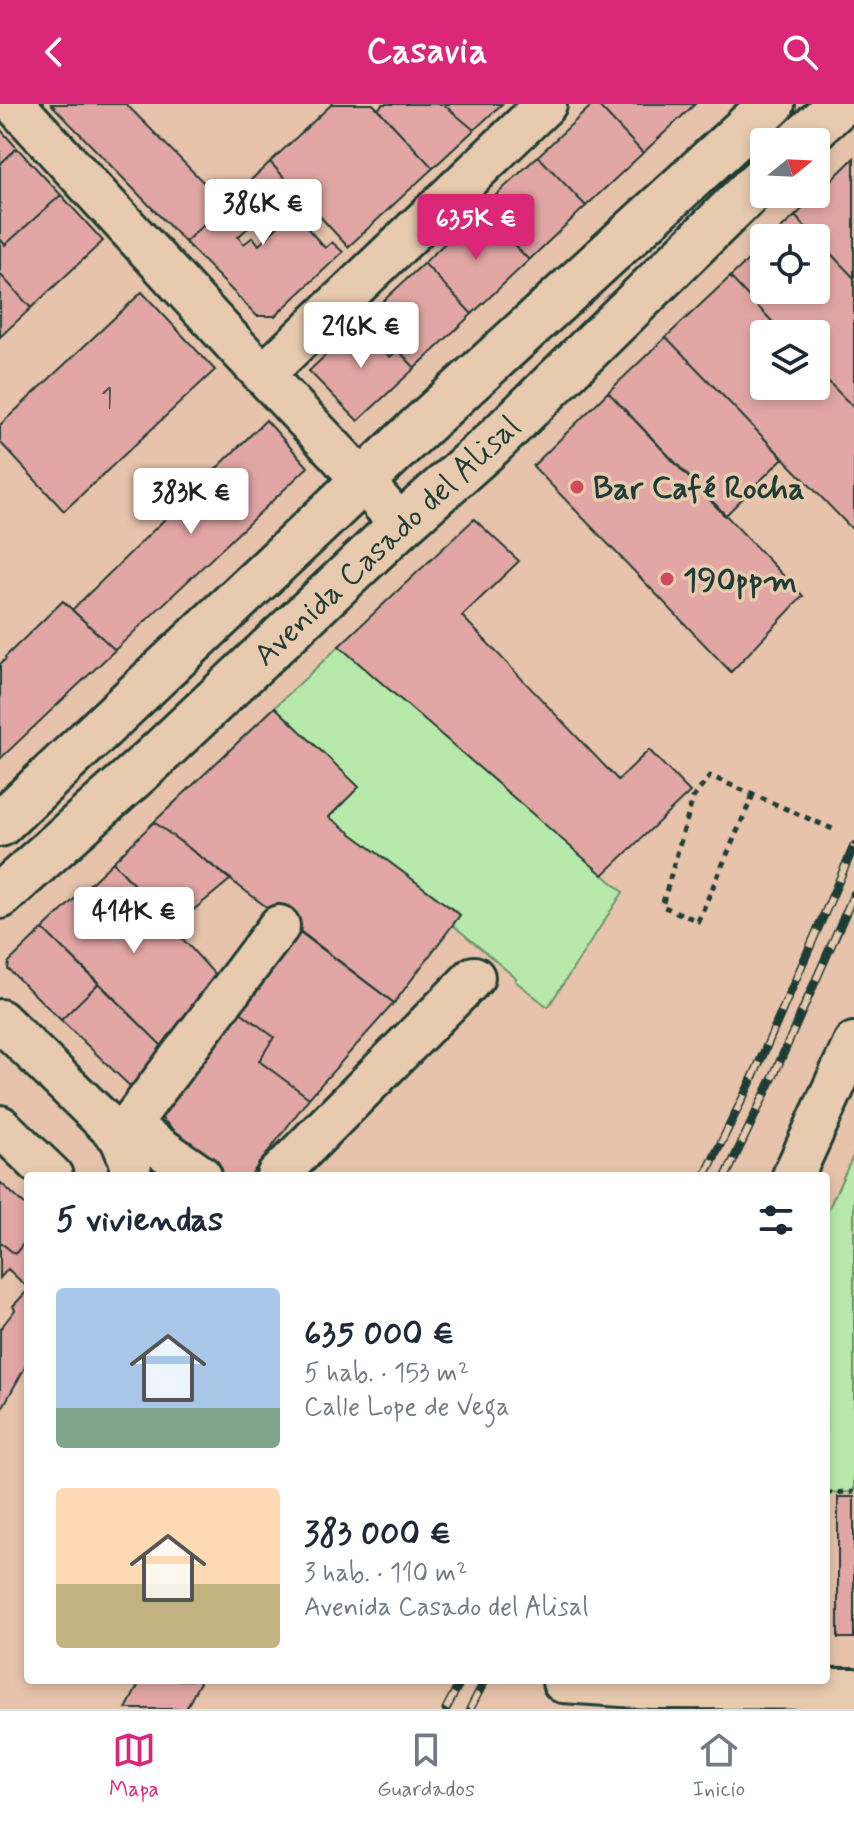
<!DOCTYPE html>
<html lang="es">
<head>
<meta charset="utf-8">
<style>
	body { margin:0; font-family:Mynerve,sans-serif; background:#f2f2f3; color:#1f2937; height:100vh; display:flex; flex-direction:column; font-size:30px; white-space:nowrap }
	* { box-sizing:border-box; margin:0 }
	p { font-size:26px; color:#747a83 }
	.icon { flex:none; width:44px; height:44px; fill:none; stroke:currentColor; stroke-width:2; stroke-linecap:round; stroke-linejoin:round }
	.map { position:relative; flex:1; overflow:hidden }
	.drawer { position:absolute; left:24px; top:1068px; width:806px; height:512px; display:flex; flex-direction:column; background:#fff; border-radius:8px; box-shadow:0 4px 12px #0003 }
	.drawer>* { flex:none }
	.needle { width:52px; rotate:72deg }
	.tools { position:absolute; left:750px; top:24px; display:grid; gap:16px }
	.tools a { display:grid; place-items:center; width:80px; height:80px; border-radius:8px; background:#fff; box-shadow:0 4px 12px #0003; font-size:40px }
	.price { position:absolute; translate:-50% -68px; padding:0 18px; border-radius:8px; background:#fff; color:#222; font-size:26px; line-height:52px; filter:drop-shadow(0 2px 4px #0008) }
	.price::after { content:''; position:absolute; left:50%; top:48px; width:24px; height:18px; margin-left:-12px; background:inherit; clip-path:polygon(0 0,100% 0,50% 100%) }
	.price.current { background:#db2777; color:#fff }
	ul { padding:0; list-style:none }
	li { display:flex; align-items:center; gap:24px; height:200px; padding:0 32px }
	li span { display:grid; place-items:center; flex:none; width:224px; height:160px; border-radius:8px; color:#555 }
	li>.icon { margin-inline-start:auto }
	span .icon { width:96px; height:96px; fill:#fffc; stroke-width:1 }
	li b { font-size:34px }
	h2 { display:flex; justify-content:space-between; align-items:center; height:96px; padding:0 32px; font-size:34px }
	header { display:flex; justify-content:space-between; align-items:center; height:104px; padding:0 32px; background:#db2777; color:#fff; font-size:36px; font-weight:700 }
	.dock { display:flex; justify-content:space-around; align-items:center; height:112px; border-top:2px solid #e0e1e3; background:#fff; font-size:22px; color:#747a83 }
	.dock a { display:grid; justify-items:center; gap:4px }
	.dock .current { color:#db2777 }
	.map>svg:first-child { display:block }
	.green { fill:#b7eaaa; stroke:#6b946f; stroke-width:2 }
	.building { fill:#e2a7a5; stroke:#1f3d34; stroke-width:2 }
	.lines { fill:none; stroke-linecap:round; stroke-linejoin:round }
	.street-casing { stroke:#1f3d34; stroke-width:46 }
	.secondary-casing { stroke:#1f3d34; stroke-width:50 }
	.path { stroke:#1f3d34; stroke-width:5; stroke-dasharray:6 6; stroke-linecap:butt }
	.street { stroke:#e8caae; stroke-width:40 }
	.secondary { stroke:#e8caae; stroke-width:44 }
	.rail-casing { stroke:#1f3d34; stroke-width:9 }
	.rail { stroke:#e8caae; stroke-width:6; stroke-dasharray:18; stroke-linecap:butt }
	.poi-dot { fill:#d1495b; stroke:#e8caae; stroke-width:3 }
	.labels { text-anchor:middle; stroke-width:7; stroke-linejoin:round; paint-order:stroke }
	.number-label { font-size:28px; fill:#505850 }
	.poi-label { font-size:32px; font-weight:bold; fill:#1f3d34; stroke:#e8caae; text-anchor:start }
	.street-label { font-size:32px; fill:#1f3d34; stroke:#e8caae }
</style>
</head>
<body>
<header><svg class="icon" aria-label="back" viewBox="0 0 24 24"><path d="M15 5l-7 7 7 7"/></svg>Casavia<svg class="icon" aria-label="search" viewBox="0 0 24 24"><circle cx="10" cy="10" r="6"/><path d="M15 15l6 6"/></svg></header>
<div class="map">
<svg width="854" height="1605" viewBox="0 0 854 1605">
	<rect width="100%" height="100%" fill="#e7c3ac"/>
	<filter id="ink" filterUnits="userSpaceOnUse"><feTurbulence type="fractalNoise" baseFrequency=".0125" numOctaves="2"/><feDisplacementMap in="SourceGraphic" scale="16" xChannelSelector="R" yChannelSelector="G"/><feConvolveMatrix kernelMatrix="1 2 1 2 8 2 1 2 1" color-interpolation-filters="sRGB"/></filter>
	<g filter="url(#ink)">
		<!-- green -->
		<path class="green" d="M339 542 623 788 548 903 515 877 516 874 453 821 460 811 329 713 358 683 275 603Z
			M854 1050V1388L826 1389V1110Z"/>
		<!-- building -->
		<path class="building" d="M51 0H126L214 89 205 99 215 111 185 138Z
			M332 0H373L433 64 348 143 270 58Z
			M383 0H443L474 26 433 64 378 5Z
			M443 0H502L474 26Z
			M593 0H597L643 49 586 102 538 52Z
			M597 0H695L643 49Z
			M0 25 17 44 0 60Z
			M17 44 61 91 5 141 0 135V60Z
			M538 52 586 102 529 156 480 106Z
			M854 54V174L795 112Z
			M270 58 293 83 238 133 244 140 253 133 259 141 300 101 316 118 308 125 325 144 332 138 343 148 275 212H257L185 138Z
			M61 91 103 137 31 204 0 170V135L5 141Z
			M480 106 529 156 472 210 424 159Z
			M795 112 854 174V304L816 265V230H784L730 173 764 141V186H816V134H771Z
			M424 159 472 210 415 264 398 246 408 237 392 221 384 230 367 212Z
			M0 170 31 204 0 233Z
			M730 173 784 230H764V282H816V265L854 304V427L666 233Z
			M142 188 215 266 64 407 0 338V321Z
			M367 212 384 230 375 238 390 253 398 246 415 264 358 317 309 267Z
			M666 233 783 354 725 412 608 288Z
			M608 288 803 492 731 568 533 362Z
			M266 316 308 363 115 546 72 506Z
			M474 415 519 457 462 512 618 676 649 646 690 688 603 771 339 542Z
			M63 497 115 546 0 655V560L6 555 5 553Z
			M275 603 359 683 329 713 460 811 394 899 154 718Z
			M154 718 231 775 173 823 113 758Z
			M113 758 220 876 167 947 43 825Z
			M296 824 394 899 309 994 259 957 274 933 235 904Z
			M43 825 99 879 61 916 8 865 9 858Z
			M99 879 167 947 136 988 61 916Z
			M235 904 274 933 259 957 309 994 250 1072H222L157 1010Z
			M0 1078 28 1104V1134L15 1150 0 1138Z
			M28 1134V1184L8 1165 0 1174V1138L15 1150Z
			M28 1186V1258L0 1308V1225L15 1206 13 1202Z
			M838 1393H854V1534H838Z
			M141 1576H201L186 1605H126Z"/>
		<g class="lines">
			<defs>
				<path id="street" d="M14 0 239 245 342 354 401 421
					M263 271 546 0
					M0 916 120 1033 131 1059 129 1072
					M0 1022 52 1072
					M129 1022 201 1072
					M120 1033 279 822
					M277 1072 474 873
					M793 1072 854 939
					M563 1578 651 1584 854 1585"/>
				<path id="secondary" d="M799 38 840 0
					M0 720 420 323 772 0
					M0 792 152 656 401 421 494 338 764 73"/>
			</defs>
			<!-- street casing -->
			<use href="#street" class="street-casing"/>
			<!-- secondary casing -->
			<use href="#secondary" class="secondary-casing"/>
			<!-- path -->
			<path class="path" d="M753 691 698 817 662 802 693 694 710 672 835 726
				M826 1389 854 1388"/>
			<!-- street -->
			<use href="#street" class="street"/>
			<!-- secondary -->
			<use href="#secondary" class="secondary"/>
			<defs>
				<path id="rail" d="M705 1072 754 971 854 742
					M726 1072 773 973 854 790
					M446 1605 461 1576
					M470 1605 485 1576"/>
			</defs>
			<!-- rail casing -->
			<use href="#rail" class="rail-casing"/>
			<!-- rail -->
			<use href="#rail" class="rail"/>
		</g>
	</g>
	<!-- markers -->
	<g class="poi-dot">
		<circle cx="577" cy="383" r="8"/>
		<circle cx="667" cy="475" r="8"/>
	</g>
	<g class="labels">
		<!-- number labels -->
		<g class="number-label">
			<text x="107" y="303">1</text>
		</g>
		<!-- poi labels -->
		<g class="poi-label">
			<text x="593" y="394">Bar Café Rocha</text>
			<text x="683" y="486">190ppm</text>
		</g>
		<!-- street labels -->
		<g class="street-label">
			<text transform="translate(386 436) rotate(-43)" y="11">Avenida Casado del Alisal</text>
		</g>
	</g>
</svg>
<div class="tools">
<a><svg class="needle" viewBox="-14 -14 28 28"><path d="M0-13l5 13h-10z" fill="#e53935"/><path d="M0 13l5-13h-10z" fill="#747a83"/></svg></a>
<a><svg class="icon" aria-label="locate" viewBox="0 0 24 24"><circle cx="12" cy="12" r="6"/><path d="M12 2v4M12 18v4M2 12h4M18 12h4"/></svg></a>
<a><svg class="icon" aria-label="layers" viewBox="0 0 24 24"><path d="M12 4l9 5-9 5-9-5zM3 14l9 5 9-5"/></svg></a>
</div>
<b class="price" style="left:263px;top:143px">386K €</b>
<b class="price current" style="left:476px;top:158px">635K €</b>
<b class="price" style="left:361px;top:266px">216K €</b>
<b class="price" style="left:191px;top:432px">383K €</b>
<b class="price" style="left:134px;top:851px">414K €</b>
<section class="drawer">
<h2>5 viviendas<svg class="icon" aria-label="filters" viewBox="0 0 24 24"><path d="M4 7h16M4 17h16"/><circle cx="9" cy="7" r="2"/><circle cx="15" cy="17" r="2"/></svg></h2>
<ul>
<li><span style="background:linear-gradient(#a9c7e8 75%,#7fa58c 0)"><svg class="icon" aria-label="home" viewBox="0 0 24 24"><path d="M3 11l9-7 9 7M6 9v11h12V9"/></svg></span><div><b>635 000 €</b><p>5 hab. · 153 m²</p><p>Calle Lope de Vega</p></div></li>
<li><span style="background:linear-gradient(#ffd9b3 60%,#c2b280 0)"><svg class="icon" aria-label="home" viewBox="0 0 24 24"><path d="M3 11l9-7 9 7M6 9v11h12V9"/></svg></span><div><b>383 000 €</b><p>3 hab. · 110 m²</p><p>Avenida Casado del Alisal</p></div></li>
</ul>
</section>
</div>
<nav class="dock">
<a class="current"><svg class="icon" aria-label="map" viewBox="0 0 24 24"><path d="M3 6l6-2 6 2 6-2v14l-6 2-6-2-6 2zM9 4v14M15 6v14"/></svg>Mapa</a>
<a><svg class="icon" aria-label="saved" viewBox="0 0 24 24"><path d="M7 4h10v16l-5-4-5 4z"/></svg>Guardados</a>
<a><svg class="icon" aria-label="home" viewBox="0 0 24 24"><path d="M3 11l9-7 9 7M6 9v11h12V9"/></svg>Inicio</a>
</nav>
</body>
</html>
